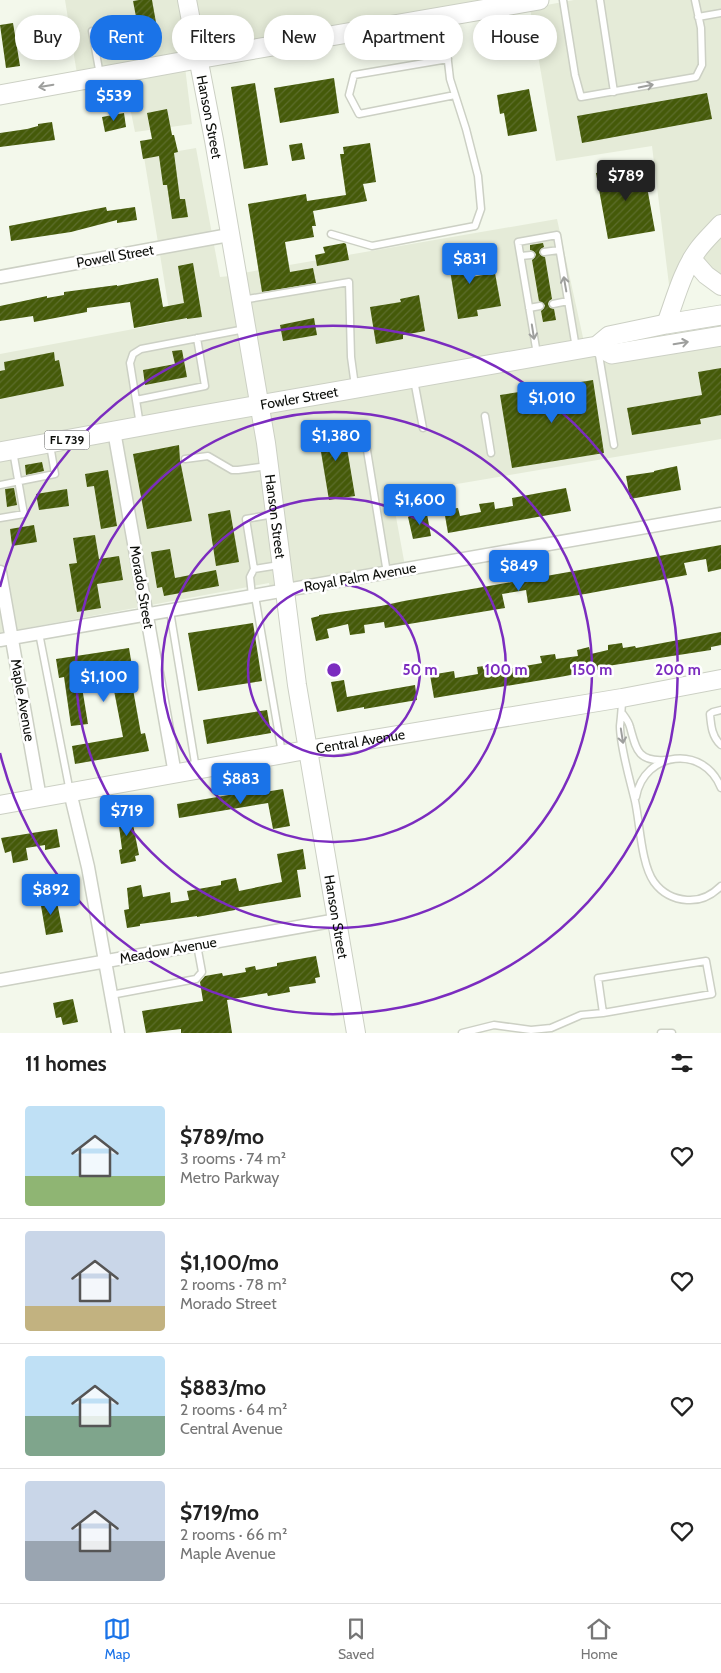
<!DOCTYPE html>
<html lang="en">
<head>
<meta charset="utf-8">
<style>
	body { margin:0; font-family:Cabin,sans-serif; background:#f6f6f6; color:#222; height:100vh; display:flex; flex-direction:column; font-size:19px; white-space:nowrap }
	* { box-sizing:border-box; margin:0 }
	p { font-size:16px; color:#767676 }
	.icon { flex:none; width:28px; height:28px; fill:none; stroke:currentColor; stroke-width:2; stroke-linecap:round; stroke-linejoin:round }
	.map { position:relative; height:1033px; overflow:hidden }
	.panel { display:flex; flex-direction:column; background:#fff; flex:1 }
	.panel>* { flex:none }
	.guide { position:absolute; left:15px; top:15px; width:691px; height:45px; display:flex; gap:10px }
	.price { position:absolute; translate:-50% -42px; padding:0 11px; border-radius:5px; background:#1a73e8; color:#fff; font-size:16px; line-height:32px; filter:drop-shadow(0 1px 2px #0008) }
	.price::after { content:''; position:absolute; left:50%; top:30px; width:15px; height:11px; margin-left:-8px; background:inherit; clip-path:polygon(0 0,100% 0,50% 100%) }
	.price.current { background:#222; color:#fff }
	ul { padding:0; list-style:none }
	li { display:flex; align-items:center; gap:15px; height:125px; padding:0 25px }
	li+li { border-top:1px solid #e0e0e0 }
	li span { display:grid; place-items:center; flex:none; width:140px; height:100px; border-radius:5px; color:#555 }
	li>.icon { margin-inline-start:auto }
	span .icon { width:60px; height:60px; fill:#fffc; stroke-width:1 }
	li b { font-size:21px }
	h2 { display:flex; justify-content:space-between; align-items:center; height:60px; padding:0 25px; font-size:21px }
	.tag { padding:0 18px; border-radius:22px; background:#fff; box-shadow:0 2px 12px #0003; font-size:18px; line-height:45px }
	.tag.current { background:#1a73e8; color:#fff }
	.tab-bar { display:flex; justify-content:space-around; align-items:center; height:70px; border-top:1px solid #e0e0e0; background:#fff; font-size:14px; color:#767676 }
	.tab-bar a { display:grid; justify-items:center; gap:2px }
	.tab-bar .current { color:#1a73e8 }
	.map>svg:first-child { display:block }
	.built { fill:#e5ebd8 }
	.building { fill:url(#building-hatch) }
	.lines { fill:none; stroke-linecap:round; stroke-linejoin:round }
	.lane-casing { stroke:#ccd0c4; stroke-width:9 }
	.street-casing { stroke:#ccd0c4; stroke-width:15 }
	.secondary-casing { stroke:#ccd0c4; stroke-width:20 }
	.primary-casing { stroke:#ccd0c4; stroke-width:21 }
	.lane { stroke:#fff; stroke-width:6 }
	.street { stroke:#fff; stroke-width:12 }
	.secondary { stroke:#fff; stroke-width:18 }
	.primary { stroke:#fff; stroke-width:19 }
	.oneway { stroke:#9e9f9d }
	.ring { fill:none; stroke:#7b2cbf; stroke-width:2.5 }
	.labels { text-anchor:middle; stroke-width:5; stroke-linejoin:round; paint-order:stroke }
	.shield { fill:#fff; stroke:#555654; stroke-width:1 }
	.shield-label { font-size:12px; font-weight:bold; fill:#0c0e0a }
	.street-label { font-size:14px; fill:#0c0e0a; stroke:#fff }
	.centre { fill:#7b2cbf; stroke:#fff; stroke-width:2.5 }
	.ring-label { font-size:15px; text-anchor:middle; font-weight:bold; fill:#7b2cbf; stroke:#fff; stroke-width:5; stroke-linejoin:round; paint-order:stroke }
</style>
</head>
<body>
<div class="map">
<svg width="721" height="1033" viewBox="0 0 721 1033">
	<defs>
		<pattern id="building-hatch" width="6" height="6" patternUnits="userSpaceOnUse" patternTransform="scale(1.25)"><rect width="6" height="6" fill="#455a09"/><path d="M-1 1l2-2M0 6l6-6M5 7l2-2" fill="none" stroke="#5c6d2c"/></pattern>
	</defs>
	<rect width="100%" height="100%" fill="#f3f8eb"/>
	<!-- built -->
	<path class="built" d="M65 0H180L190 54 77 74Z
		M193 0H506L203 52Z
		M574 0H721V215L697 241 670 293 652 146 556 161 530 8Z
		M185 67 192 124 135 132 124 78Z
		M196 148 220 277 230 276 252 400 0 446V354L171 322 144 157Z
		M557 219 584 342 265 398 243 273Z
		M721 233V278L700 258Z
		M721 342V439L392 495 405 566 292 585 267 410 595 352Z
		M254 412 279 587 270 588 269 583 0 633V458Z"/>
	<!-- building -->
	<path class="building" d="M139 0H152L160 45 142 48 133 1Z
		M13 23 20 66 6 68 0 25Z
		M334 78 339 113 280 123 274 88Z
		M255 83 268 165 244 169 231 87Z
		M529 89 537 131 508 136 504 113 500 114 497 95Z
		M707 93 712 119 582 143 577 116Z
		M167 109 172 135H174L178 152 174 153 180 199H185L188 217 172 219 167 185H163L159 156 143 159 140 141 152 139 147 113Z
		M124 113 126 127 105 132 102 117Z
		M52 122 55 140 0 147V133L27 129 38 126V124Z
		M302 143 305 159 292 161 289 145Z
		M370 143 376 182 363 184 367 201 313 211 316 226H312L314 237 285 242 290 272 313 268 316 283 262 292 248 204 306 194 307 201 346 195 340 154H344L343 147Z
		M643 165 655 231 608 239 596 173Z
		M106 207 107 211 135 207 137 220 117 223V220L71 232 11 241 9 226Z
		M344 243 346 244 349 260 317 266 315 255 325 253 323 247Z
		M465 243 471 277 495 273 501 306 477 310 478 316 458 319 446 246Z
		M543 243 544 247 540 250 539 253 542 256 545 257 552 299 549 301 548 304 550 308 554 309 556 320 543 322 541 311 544 308 545 305 539 301 532 260 535 257 536 254 533 251 530 250V245Z
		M193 263 202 317 187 319V318L134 328 130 302 87 308V312L34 322 33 316 0 321V306L47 296V298L64 295V292L117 285V286L158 278 163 307 184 303 178 266Z
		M419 295 425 331 403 335V339L376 344 370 307 401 302 400 299Z
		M314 318 317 335 283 341 280 325Z
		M182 350 187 377 145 385 143 370 175 364 172 351Z
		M54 352 55 361 59 360 64 386 0 399V371L5 370 4 362Z
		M721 368V415L700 419 701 424 632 435 627 408 702 395 698 372Z
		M593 380 604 453 512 468 500 395Z
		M343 424 355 496 329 500 317 428Z
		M179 445 180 460 192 521 147 529 133 454Z
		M42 462 44 471 26 475 25 465Z
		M677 466 681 490 630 499 626 476 654 472V471Z
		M108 470 117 526 101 529 94 486 87 487 85 474Z
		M14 488 17 505 7 507 5 489Z
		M566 488 571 511 448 533 444 510 458 508 460 516 481 512 479 504 494 502 495 509 513 506 512 498Z
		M67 489 69 506 39 510 36 494Z
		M230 510 239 562 216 566 208 514Z
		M427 514 431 536 413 539 408 517Z
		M34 525 37 542 12 546 10 529Z
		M95 535 99 559 119 556 123 580 97 584 101 608 77 612 69 564 77 563 73 538Z
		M721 545V569L708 572 706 559 684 563 687 575 585 594 528 603 526 590 502 594 505 608 385 628 384 622 364 625 365 633 350 635 348 624 327 629 329 638 316 641 311 618 319 616V615L381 606 404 601Z
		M170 549 175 578 216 570 219 586 164 596 162 587 157 588 151 552Z
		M253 623 262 681 198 691 188 633Z
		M721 632V645L711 647V650L601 667 602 669 560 677 434 698 430 675 454 671 455 678 478 674 477 667 490 665 491 672 542 663 540 656 555 654 556 659 578 656 577 650 589 647 591 654 608 650V645L622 643 623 648 635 646 636 648Z
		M129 648 132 666 129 667 141 734 145 733 149 751 75 764 72 746 123 737 110 670 80 675 88 724 71 726 64 677 59 678 56 659Z
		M344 680 347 697 415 685 417 700 364 709V707L337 712 331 682Z
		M267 710 271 733 207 744 203 720Z
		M283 789 290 826 273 829 268 803 179 818 177 804 258 790 259 793Z
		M130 809 139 855 135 856 136 861 121 864 119 850 122 849 117 811Z
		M57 829 60 847 45 850V845L26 848 28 860 13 863 11 851 5 853 1 838Z
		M303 849 306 869 297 870 301 897 235 908V910L197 917V916L169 920 140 924V926L127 928 124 910 129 909 127 888 141 885 143 897 170 892 171 903 189 900 187 891 221 885V881L236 878 239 891 282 882 277 854Z
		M56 897 63 932 46 935 40 900Z
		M316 956 320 977 315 978 316 983 289 987 290 992 268 996 267 993 227 1000 232 1033H181V1029L146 1033 142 1011 203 1001 200 982 205 976 222 973 223 976 246 972 245 968 255 966 256 970 277 966V963Z
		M73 999 78 1022 63 1025 61 1017 56 1018 53 1003Z"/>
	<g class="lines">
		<defs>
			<path id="lane" d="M563 0 575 75 581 97 696 77 702 65 701 28 695 0
				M600 0 614 92
				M698 17 721 13
				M92 31 100 75
				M448 59 354 75 349 95 359 114 455 95
				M331 234 372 246 475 226 481 209 478 176 466 129 450 79 443 18
				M544 252 559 250
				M521 256 531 255
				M242 300 349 282 351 357 355 386
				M553 304 568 301
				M529 308 540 306
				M598 349 614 445
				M537 354 518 242 557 235 576 348
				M414 380 423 428
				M136 400 205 386 197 338
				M485 416 491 453
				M140 425 130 363 133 354 141 349 245 329
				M365 438 387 573
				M185 459 208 456 232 470H238L268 466
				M0 485 55 474 50 445
				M274 514 246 519 254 569 279 565
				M0 518 24 514 13 451
				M252 596 250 577 254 569
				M255 596 282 753
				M170 611 196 769
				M39 633 70 792
				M622 699C622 708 621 717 620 726 620 747 630 780 635 801 640 823 641 864 654 882 662 893 674 899 687 900 700 901 712 895 721 886
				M721 710 713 712 710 714C711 726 712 737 721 745
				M622 713C625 717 629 722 630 727 636 748 637 762 665 760
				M636 797C644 751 704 744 721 788
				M111 995 196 979 202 972 197 945
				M462 1033 494 1025 531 1030 551 1028 581 1015 603 1013 712 994 706 961 598 978 603 1013
				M661 1033H672"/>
			<path id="street" d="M0 277 229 235
				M114 431 175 774
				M0 572 40 798
				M0 640 721 514
				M70 792 88 867 118 1033
				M0 980 337 920"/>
			<g id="secondary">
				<path id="s1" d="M187 0 214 140 266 443 297 685 356 1033"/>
				<path d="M692 259 706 275 721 286"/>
				<path d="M666 324C675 300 682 272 697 251 704 241 713 233 721 224"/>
				<path id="s2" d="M0 805 295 752 622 698 721 679"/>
			</g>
			<g id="primary">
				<path d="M0 95 197 59 539 0"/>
				<path d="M597 346 612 354 721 336"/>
				<path id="s3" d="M0 452 191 417 597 346 609 336 666 324 721 315"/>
			</g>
		</defs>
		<!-- lane casing -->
		<use href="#lane" class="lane-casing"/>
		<!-- street casing -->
		<use href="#street" class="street-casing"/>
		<!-- secondary casing -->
		<use href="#secondary" class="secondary-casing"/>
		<!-- primary casing -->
		<use href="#primary" class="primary-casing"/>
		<!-- lane -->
		<use href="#lane" class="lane"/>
		<!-- street -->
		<use href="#street" class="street"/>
		<!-- secondary -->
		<use href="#secondary" class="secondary"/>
		<!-- primary -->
		<use href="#primary" class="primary"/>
	</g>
	<!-- one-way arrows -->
	<defs><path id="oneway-shaft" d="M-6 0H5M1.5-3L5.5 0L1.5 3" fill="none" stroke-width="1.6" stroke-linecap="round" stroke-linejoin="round" transform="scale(1.25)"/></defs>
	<g class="oneway">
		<use href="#oneway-shaft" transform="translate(46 86) rotate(170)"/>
		<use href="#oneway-shaft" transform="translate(646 86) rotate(-11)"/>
		<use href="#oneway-shaft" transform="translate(565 284) rotate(-100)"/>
		<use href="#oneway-shaft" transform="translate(533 332) rotate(81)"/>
		<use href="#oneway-shaft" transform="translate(681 343) rotate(-9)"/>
		<use href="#oneway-shaft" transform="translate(622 736) rotate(81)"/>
	</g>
	<!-- distance rings -->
	<g class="ring">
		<circle cx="334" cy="670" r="86"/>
		<circle cx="334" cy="670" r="172"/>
		<circle cx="334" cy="670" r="258"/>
		<path d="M0 587A344 344 0 1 1 0 753"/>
	</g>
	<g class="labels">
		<!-- shield labels -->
		<rect class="shield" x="44.5" y="430.5" width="45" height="19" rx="4"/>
		<g class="shield-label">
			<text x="67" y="444">FL 739</text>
		</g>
		<!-- street labels -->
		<g class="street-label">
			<text dy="5" stroke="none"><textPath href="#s1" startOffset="119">Hanson Street</textPath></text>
			<text transform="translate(115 256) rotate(-10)" y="5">Powell Street</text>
			<text dy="5" stroke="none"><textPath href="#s3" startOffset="304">Fowler Street</textPath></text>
			<text dy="5" stroke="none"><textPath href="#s1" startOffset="524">Hanson Street</textPath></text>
			<text transform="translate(360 577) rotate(-10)" y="5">Royal Palm Avenue</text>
			<text transform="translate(142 587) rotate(80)" y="5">Morado Street</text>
			<text transform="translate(23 700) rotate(80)" y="5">Maple Avenue</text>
			<text dy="5" stroke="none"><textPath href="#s2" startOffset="366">Central Avenue</textPath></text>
			<text dy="5" stroke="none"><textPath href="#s1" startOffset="929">Hanson Street</textPath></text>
			<text transform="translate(168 950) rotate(-10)" y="5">Meadow Avenue</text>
		</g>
	</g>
	<circle cx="334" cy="670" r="8" class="centre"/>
	<g class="ring-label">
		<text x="420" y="675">50 m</text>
		<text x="506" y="675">100 m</text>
		<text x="592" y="675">150 m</text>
		<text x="678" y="675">200 m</text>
	</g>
</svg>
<b class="price" style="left:114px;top:122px">$539</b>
<b class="price current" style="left:626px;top:202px">$789</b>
<b class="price" style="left:470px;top:285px">$831</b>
<b class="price" style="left:552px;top:424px">$1,010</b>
<b class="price" style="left:336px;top:462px">$1,380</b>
<b class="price" style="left:420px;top:526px">$1,600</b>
<b class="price" style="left:519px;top:592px">$849</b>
<b class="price" style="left:104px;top:703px">$1,100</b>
<b class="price" style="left:241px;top:805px">$883</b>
<b class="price" style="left:127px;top:837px">$719</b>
<b class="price" style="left:51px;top:916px">$892</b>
<div class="guide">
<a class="tag">Buy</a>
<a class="tag current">Rent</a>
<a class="tag">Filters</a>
<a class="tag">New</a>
<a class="tag">Apartment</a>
<a class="tag">House</a>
</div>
</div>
<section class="panel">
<h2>11 homes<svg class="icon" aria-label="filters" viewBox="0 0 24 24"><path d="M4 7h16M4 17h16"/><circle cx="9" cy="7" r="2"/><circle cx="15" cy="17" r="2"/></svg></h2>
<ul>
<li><span style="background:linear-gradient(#bfe0f5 70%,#8fb573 0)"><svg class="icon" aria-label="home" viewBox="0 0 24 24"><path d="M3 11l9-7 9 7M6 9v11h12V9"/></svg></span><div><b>$789/mo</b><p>3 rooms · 74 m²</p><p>Metro Parkway</p></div><svg class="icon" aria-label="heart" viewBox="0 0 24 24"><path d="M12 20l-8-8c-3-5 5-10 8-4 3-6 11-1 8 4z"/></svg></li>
<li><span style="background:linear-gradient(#c9d6e8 75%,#c2b280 0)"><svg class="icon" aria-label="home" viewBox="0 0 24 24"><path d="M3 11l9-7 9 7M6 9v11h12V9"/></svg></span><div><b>$1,100/mo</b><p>2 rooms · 78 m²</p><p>Morado Street</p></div><svg class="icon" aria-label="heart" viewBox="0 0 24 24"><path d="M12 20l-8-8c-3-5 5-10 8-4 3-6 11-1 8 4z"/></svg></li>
<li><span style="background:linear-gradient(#bfe0f5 60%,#7fa58c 0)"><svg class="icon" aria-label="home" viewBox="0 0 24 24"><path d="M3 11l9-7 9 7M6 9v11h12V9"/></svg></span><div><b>$883/mo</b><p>2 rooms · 64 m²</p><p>Central Avenue</p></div><svg class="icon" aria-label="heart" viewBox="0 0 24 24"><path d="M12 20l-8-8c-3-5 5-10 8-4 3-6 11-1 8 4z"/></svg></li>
<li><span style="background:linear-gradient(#c9d6e8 60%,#9aa5b1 0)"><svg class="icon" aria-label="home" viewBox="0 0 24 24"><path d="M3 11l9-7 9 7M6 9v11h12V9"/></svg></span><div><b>$719/mo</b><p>2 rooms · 66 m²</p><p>Maple Avenue</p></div><svg class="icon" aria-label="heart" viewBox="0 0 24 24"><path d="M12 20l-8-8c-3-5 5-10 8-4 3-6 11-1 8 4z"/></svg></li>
</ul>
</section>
<nav class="tab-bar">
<a class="current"><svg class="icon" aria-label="map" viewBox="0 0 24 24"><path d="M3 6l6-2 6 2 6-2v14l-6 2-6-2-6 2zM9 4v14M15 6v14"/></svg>Map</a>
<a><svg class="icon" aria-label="saved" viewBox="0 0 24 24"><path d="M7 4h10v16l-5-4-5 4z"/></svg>Saved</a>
<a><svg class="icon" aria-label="home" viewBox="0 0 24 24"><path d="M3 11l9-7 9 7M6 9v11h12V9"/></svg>Home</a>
</nav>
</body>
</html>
